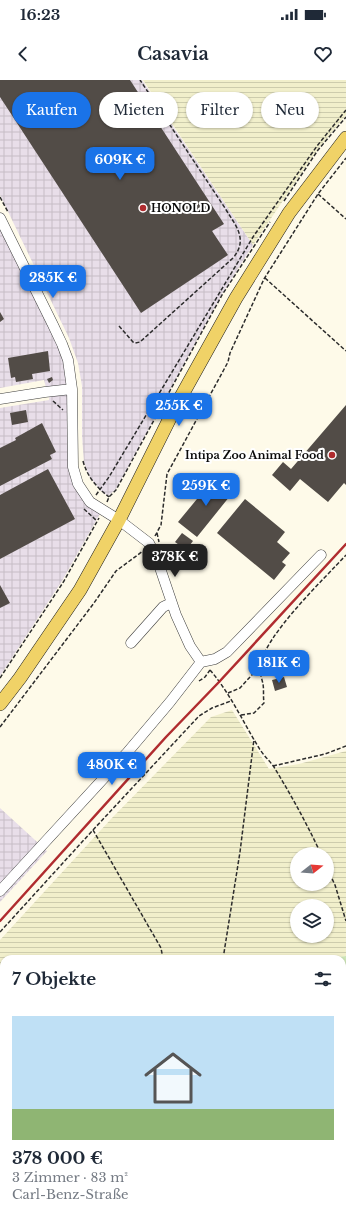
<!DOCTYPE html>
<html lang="de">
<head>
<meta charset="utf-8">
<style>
	body { margin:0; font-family:"Libre Baskerville",serif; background:#f2f2f3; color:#1f2937; height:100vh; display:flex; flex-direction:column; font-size:15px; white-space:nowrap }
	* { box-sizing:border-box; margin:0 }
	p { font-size:13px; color:#747a83 }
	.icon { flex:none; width:22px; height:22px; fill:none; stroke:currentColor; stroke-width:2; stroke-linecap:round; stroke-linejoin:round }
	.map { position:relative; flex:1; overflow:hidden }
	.drawer { position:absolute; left:0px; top:875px; width:346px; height:268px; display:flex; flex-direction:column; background:#fff; border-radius:12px 12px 0 0; box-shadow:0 1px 3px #0004 }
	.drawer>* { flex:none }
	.top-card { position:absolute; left:12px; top:12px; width:322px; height:36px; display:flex; gap:8px }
	.needle { width:26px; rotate:73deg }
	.buttons { position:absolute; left:290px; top:767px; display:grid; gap:8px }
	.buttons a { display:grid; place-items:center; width:44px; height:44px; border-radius:50%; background:#fff; box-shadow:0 1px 3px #0004; font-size:20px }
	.price { position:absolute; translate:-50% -34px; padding:0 9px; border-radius:8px; background:#1a73e8; color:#fff; font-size:13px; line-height:26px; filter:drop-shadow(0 1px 2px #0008) }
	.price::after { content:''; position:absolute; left:50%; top:24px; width:12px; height:9px; margin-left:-6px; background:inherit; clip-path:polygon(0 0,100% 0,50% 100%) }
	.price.active { background:#222; color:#fff }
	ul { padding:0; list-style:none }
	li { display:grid; align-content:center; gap:8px; height:212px; padding:0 12px }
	li span { display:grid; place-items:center; height:124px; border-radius:0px; color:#555 }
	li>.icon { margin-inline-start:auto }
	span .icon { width:72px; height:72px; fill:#fffc; stroke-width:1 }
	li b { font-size:17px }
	h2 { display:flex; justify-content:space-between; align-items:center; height:48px; padding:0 12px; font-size:17px }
	.tag { padding:0 14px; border-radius:18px; background:#fff; box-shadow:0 1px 3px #0004; font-size:14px; line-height:36px }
	.tag.active { background:#1a73e8; color:#fff }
	.status { display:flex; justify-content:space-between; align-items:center; height:28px; padding:0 20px; background:#fff; direction:ltr }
	.status svg { height:11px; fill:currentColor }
	header { display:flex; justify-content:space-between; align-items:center; height:52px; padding:0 12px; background:#fff; font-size:18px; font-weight:700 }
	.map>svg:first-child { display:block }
	.industrial { fill:url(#industrial-grid) }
	.farmland { fill:url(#farmland-rules); fill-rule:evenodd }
	.grass { fill:url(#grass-tufts) }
	.building { fill:#524c47 }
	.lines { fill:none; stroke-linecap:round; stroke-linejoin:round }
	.minor-casing { stroke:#3d3d3d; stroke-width:11 }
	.major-casing { stroke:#1b1b1b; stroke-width:14 }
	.path { stroke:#2c2c2c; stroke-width:1.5; stroke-dasharray:4 2; stroke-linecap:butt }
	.minor { stroke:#fff; stroke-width:10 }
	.major { stroke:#f0d267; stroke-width:13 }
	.rail { stroke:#b02c2f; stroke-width:2.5 }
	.poi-dot { fill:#b02c2f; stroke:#fff; stroke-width:1.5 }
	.labels { text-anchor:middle; stroke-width:4; stroke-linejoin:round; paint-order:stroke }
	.poi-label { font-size:11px; font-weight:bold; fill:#0a0a0a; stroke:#fff; text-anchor:start }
</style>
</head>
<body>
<div class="status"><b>16:23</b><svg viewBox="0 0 49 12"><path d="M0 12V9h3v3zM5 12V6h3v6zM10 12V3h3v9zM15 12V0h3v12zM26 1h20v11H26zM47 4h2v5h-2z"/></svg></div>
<header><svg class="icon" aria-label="back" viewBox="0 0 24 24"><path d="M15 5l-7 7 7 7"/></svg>Casavia<svg class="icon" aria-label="heart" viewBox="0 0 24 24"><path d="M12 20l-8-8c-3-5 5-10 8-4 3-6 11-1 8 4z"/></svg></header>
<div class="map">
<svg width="346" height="1143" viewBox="0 0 346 1143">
	<defs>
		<pattern id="industrial-grid" width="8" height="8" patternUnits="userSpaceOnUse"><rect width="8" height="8" fill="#e8dee9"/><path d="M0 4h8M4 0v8" fill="none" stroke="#c6bdc6"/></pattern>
		<pattern id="farmland-rules" width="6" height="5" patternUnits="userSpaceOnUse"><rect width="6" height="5" fill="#f1efcb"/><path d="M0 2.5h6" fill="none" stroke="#cdccad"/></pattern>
		<pattern id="grass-tufts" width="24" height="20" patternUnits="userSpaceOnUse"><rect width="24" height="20" fill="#cde5b6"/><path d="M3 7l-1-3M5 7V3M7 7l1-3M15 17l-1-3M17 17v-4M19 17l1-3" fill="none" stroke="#afc39b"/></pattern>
	</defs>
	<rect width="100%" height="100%" fill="#fefae9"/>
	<!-- industrial -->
	<path class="industrial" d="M0 0H142L253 165 222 214 116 409 108 416 100 410 89 396 84 382 82 357V306L78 283 69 258 0 115Z
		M0 139 52 244 72 309 47 311 44 300 0 308Z
		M72 310V387L101 432 62 501 0 596V328L49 320 50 311Z
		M0 728 47 771 0 822Z"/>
	<!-- farmland -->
	<path class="farmland" d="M143 0H346V35L318 69 253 165Z
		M232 630 269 689 299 684 346 671V876L325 879H4V1139H342V1084L346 1083V1143H0V860L111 739 211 637ZM297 774H327V804H297ZM297 826H327V856H297Z"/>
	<!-- grass -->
	<path class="grass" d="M346 876V1083L342 1084V879H325Z
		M214 1139H260L248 1143H216Z"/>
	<!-- building -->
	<path class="building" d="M0 0H130L224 144 212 151 228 175 141 233 0 17Z
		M0 232 4 239 0 242Z
		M48 271 50 291 32 294 33 299 16 302 15 297 11 298 8 278Z
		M52 297 53 300 49 303 47 299Z
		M346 325V405L344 403 328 422 300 399 290 411 272 395 283 382 291 389Z
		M26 330 28 342 12 345 10 333Z
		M42 343 56 372 50 375 52 379 0 406V368L16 360 15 358Z
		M48 389 75 439 0 479V415Z
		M216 396 234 411 197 457 178 442Z
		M245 419 285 452 277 462 290 473 282 482 286 485 274 500 217 453Z
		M182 453 193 461 186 470 175 462Z
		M0 505 10 523 0 528Z
		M284 597 287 607 275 611 272 600Z"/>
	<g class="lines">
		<defs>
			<path id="minor" d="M0 138 53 245 62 264 68 280 72 309 73 387 78 404 90 422 119 440 149 463 157 479 176 535 190 566 201 582
				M0 319 45 312 72 309
				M131 563 163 527 171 523
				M201 582 215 579 227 572 321 475
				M0 811 126 674 170 622 201 582"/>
			<path id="major" d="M0 624 20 598 80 510 119 440 177 324 236 218 289 133 346 58"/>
		</defs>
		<!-- minor casing -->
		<use href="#minor" class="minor-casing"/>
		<!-- major casing -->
		<use href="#major" class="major-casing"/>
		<!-- path -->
		<path class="path" d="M318 114 346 139
			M0 117 8 132
			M284 121 318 70 346 37
			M265 198 346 271
			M119 246 133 262 135 263 140 262 233 178C249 159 235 145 225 128L140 0
			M53 321 63 330
			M83 381C87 396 96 407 109 417
			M96 415 109 397 253 157 317 66 346 30
			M107 422 109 417 116 410 222 215 270 142
			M84 429 97 441
			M157 453 159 462
			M155 456 161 445 167 394 228 282 230 273 264 199 318 114 346 78
			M210 590C230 613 243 642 259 668 263 675 269 680 274 687 291 715 307 744 321 774
			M0 598 64 501 99 438
			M199 601 205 597 210 590
			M228 613 240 608 260 586
			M241 635 254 633 264 623C263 616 264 610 263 604 262 599 259 591 260 586 265 555 324 499 346 475
			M0 647 94 523 116 491 143 471
			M273 686 325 674 346 666
			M93 750 161 868 163 879
			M327 788 335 805 346 841
			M0 852 93 750 199 636 212 628 231 621
			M223 879 240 772 254 659
			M208 1139 210 1143
			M64 1143 68 1139"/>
		<!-- minor -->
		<use href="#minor" class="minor"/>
		<!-- major -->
		<use href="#major" class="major"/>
		<!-- rail -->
		<path class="rail" d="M0 841 166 657 219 602 346 464"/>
	</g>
	<!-- markers -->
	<g class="poi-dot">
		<circle cx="143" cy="128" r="4"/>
		<circle cx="332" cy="375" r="4"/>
	</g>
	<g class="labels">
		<!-- poi labels -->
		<g class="poi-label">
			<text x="151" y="132">HONOLD</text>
			<text x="324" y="379" text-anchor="end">Intipa Zoo Animal Food</text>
		</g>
	</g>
</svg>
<div class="buttons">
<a><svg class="needle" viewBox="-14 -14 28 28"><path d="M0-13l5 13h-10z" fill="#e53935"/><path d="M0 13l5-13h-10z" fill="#747a83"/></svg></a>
<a><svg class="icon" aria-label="layers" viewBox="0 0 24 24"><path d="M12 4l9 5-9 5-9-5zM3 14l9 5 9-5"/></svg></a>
</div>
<b class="price" style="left:120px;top:101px">609K €</b>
<b class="price" style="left:53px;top:219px">285K €</b>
<b class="price" style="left:179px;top:347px">255K €</b>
<b class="price" style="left:206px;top:427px">259K €</b>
<b class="price active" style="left:175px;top:498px">378K €</b>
<b class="price" style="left:279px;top:604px">181K €</b>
<b class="price" style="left:112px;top:706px">480K €</b>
<div class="top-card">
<a class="tag active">Kaufen</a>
<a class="tag">Mieten</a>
<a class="tag">Filter</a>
<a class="tag">Neu</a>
</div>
<section class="drawer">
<h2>7 Objekte<svg class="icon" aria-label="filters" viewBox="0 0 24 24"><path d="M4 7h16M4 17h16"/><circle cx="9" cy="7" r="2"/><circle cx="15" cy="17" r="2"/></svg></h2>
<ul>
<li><span style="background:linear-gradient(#bfe0f5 75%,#8fb573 0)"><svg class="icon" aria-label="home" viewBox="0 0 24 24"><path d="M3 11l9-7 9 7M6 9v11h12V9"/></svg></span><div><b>378 000 €</b><p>3 Zimmer · 83 m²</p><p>Carl-Benz-Straße</p></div></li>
</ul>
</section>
</div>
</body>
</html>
